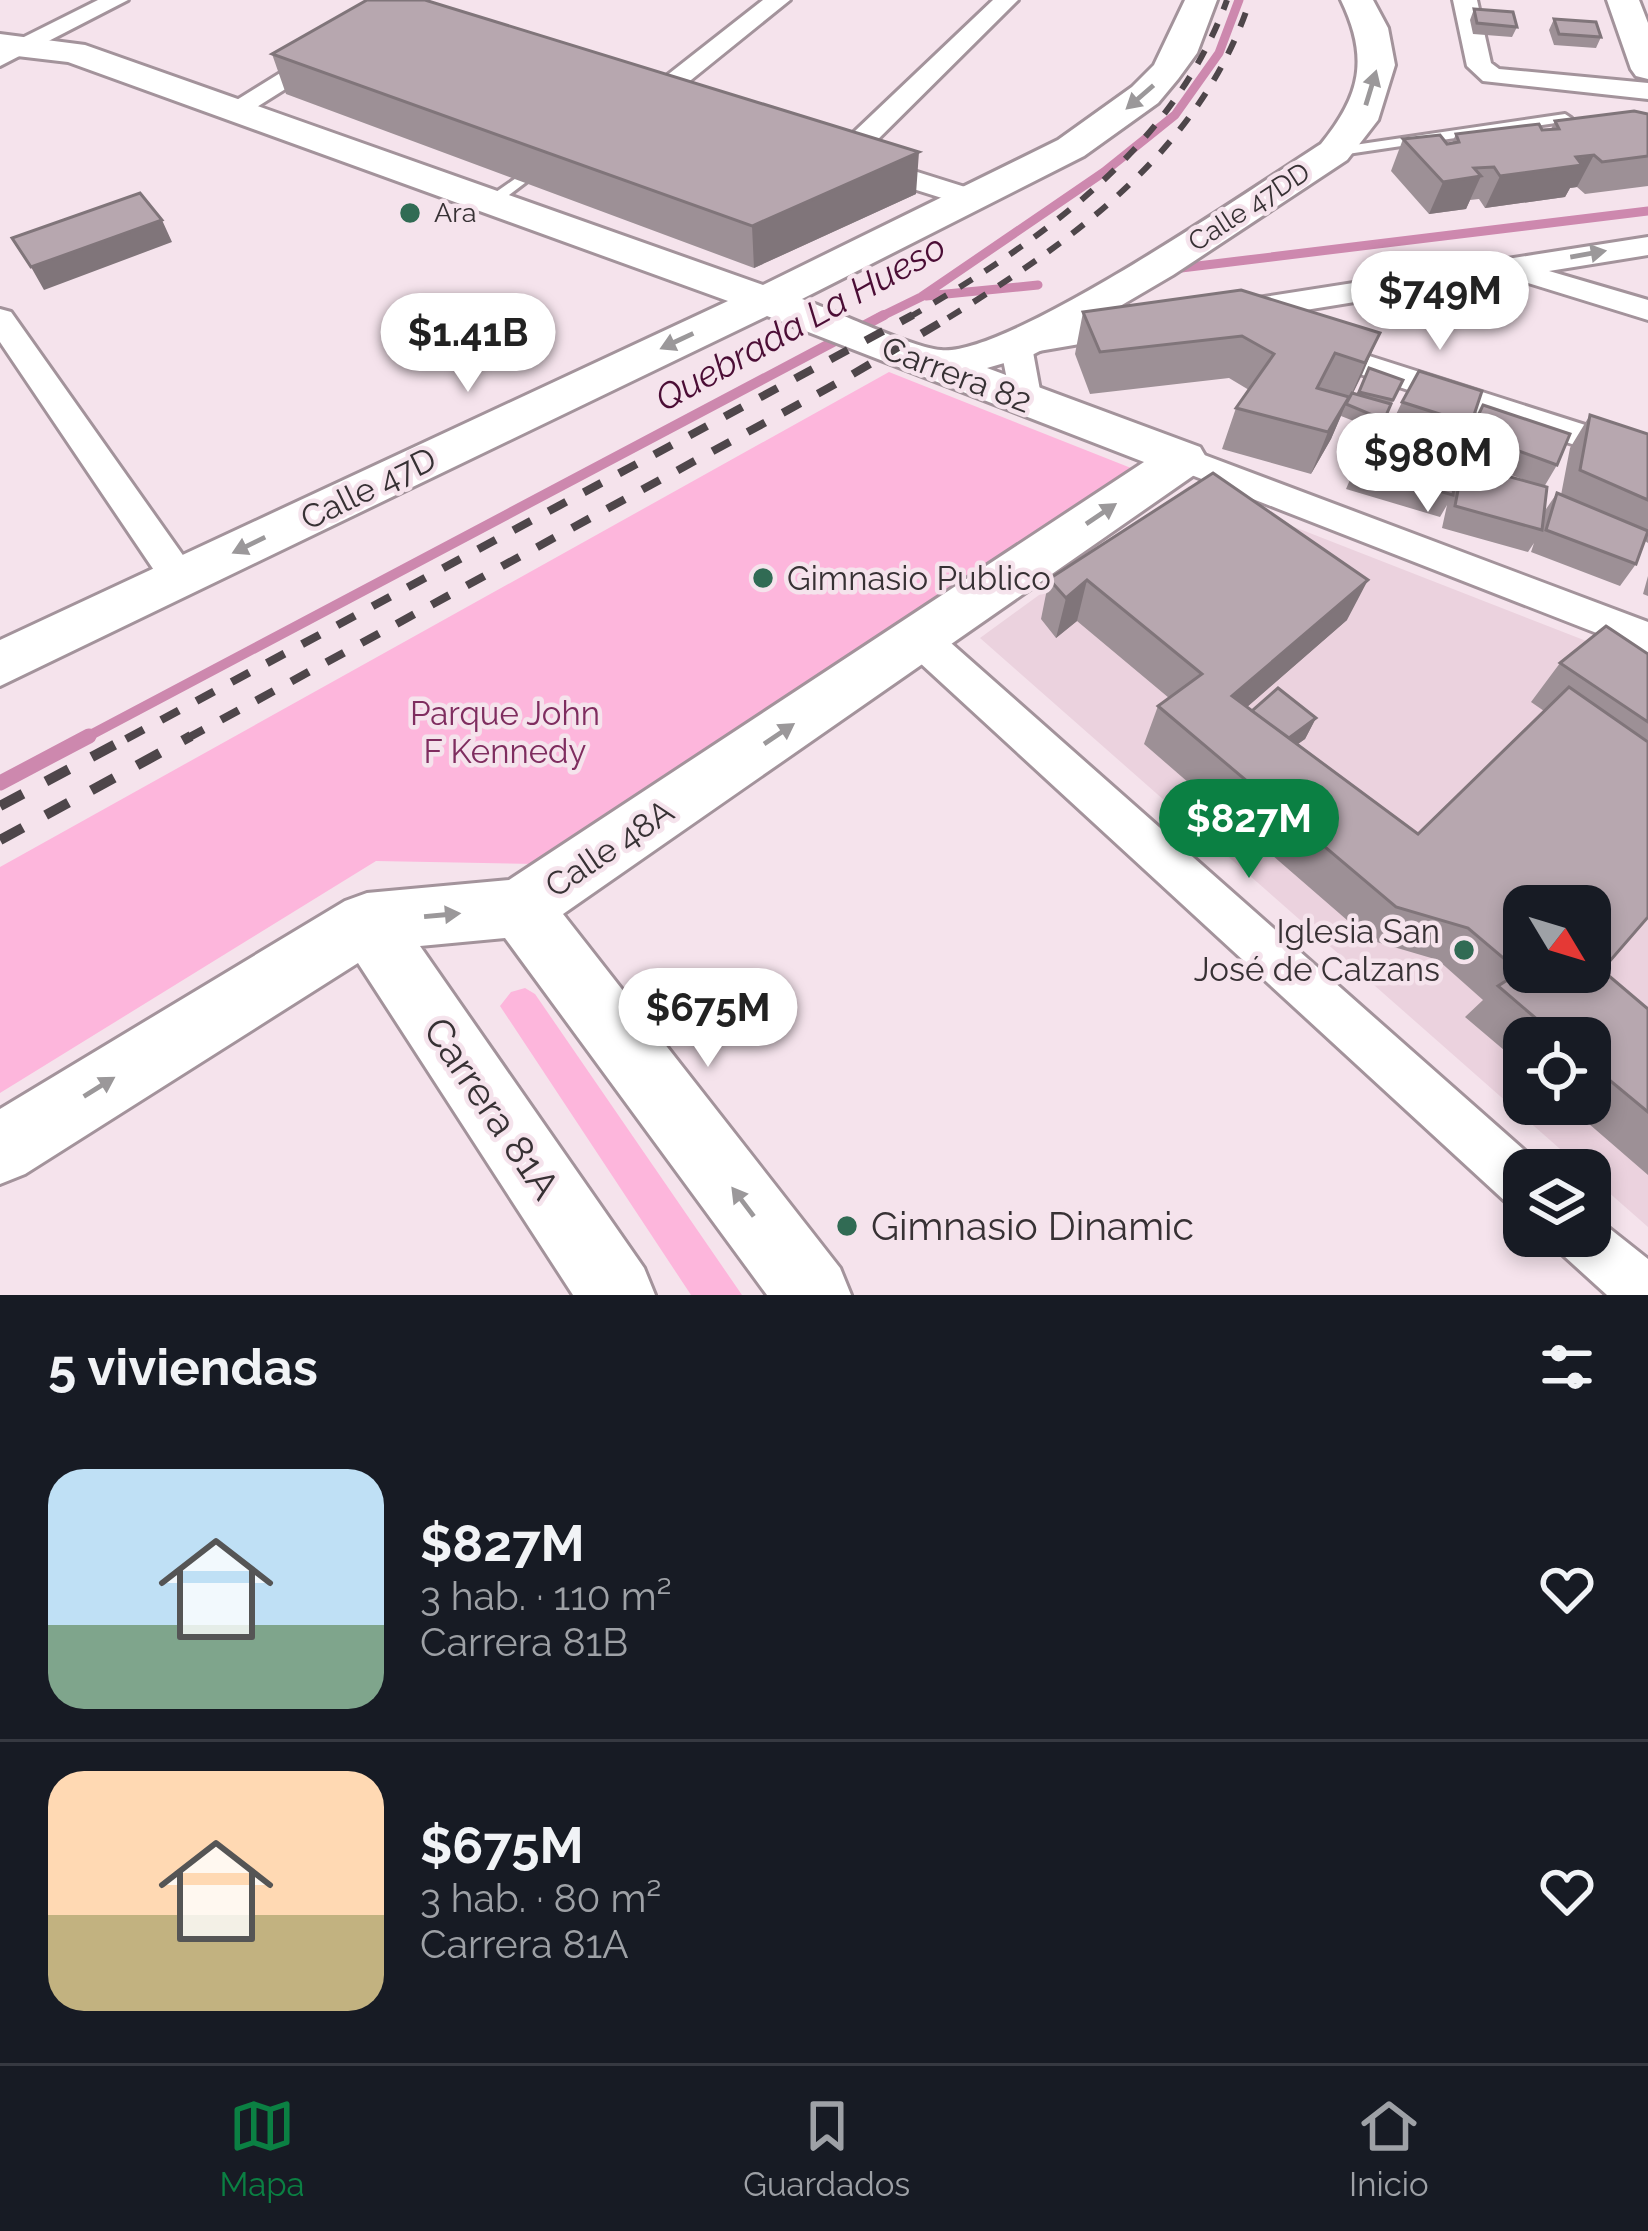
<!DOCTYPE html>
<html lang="es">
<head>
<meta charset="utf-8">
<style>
	body { margin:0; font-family:Raleway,sans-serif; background:#20242c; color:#f1f3f6; height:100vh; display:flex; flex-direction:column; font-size:45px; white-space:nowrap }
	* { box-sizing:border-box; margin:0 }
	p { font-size:39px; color:#9ea1a6 }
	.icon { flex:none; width:66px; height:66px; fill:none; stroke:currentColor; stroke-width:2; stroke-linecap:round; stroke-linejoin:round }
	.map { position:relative; height:1295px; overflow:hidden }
	.side { display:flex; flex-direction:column; background:#171b24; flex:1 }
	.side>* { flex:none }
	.needle { width:78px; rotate:128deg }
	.tools { position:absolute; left:1503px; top:885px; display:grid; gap:24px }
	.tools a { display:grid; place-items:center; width:108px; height:108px; border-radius:24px; background:#171b24; box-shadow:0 6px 18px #0003; font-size:60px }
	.price { position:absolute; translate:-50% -102px; padding:0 27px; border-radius:42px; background:#fff; color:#222; font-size:39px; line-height:78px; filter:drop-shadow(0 3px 6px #0008) }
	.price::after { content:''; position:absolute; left:50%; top:72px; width:36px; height:27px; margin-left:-18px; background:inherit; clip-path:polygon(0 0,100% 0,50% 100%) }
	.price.active { background:#0b8043; color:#fff }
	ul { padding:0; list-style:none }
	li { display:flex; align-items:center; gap:36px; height:300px; padding:0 48px }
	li+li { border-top:3px solid #363941 }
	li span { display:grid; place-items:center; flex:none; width:336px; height:240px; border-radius:36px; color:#555 }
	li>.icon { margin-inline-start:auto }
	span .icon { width:144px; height:144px; fill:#fffc; stroke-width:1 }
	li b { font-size:51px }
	h2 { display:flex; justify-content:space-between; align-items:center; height:144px; padding:0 48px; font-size:51px }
	.menu { display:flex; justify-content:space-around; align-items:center; height:168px; border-top:3px solid #363941; background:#171b24; font-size:33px; color:#9ea1a6 }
	.menu a { display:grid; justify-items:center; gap:6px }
	.menu .active { color:#0b8043 }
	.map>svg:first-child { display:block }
	.built { fill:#ebd2de; fill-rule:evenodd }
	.green { fill:#fdb6dc }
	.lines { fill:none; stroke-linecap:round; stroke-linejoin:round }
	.stream-far2 { stroke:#cd88ae; stroke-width:9 }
	.stream-far1 { stroke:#cd88ae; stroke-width:10 }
	.stream { stroke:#cd88ae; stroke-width:15 }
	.lane-casing { stroke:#a3939b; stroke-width:6 }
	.street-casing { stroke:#a3939b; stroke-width:6 }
	.secondary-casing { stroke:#a3939b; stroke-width:6 }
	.lane { fill:#fff; fill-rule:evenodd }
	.street { fill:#fff; fill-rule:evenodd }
	.secondary { fill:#fff; fill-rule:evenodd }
	.rail-far2 { stroke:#4e464a; stroke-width:6; stroke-dasharray:15 15; stroke-linecap:butt }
	.rail-far1 { stroke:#4e464a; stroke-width:8; stroke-dasharray:20 20; stroke-linecap:butt }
	.rail { stroke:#4e464a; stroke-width:10; stroke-dasharray:26 26; stroke-linecap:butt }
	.wall { fill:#9d9096 }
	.shaded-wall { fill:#80757a }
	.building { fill:#b7a7af; stroke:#80757a; stroke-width:3; fill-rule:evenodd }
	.oneway { fill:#9b989a }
	.poi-dot { fill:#316b54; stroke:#f5e3ec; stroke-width:4.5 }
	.labels { text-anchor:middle; stroke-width:9; stroke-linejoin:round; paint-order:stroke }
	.far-street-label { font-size:27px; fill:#373134; stroke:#f5e3ec }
	.far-poi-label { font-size:27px; fill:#373134; stroke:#f5e3ec; text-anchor:start }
	.street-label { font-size:33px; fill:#373134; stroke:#f5e3ec }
	.poi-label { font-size:33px; fill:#373134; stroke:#f5e3ec; text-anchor:start }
	.park-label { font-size:33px; fill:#7f2d5f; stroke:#f5e3ec }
	.water-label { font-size:36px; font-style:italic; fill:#4b0d35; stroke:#f5e3ec }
	.near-street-label { font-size:39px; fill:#373134; stroke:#f5e3ec }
	.near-poi-label { font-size:39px; fill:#373134; stroke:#f5e3ec; text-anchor:start }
</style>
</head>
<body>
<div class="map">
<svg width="1648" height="1295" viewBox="0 0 1648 1295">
	<rect width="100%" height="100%" fill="#f5e3ec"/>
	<!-- built -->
	<path class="built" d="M1189 486 1648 665V1227L1590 1176V1170H1584L980 638ZM1524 906H1590V972H1524ZM1524 1038H1590V1104H1524Z"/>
	<!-- green -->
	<path class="green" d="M889 372 1131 468 537 864 376 861 0 1093V867Z
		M525 988 535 994 742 1295H691L500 1006 511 992Z"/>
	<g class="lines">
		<!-- stream-far2 -->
		<path class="stream-far2" d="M1173 269 1648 211
			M926 296 1038 285
			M878 318 921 297 1104 172 1175 115 1219 53 1239 0"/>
		<!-- stream-far1 -->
		<path class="stream-far1" d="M83 739 884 315"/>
		<!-- stream -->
		<path class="stream" d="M0 783 89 736"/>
		<defs>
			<path id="lane" d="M1565 114 1571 118 1569 121 1334 156 1328 152 1334 148Z
				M532 167 542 170 496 205H486V199Z"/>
			<path id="street" d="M98 0H128L0 66V49Z
				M398 0H427L241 117 232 119 219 111Z
				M763 0H790L665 101H647L643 96 647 91Z
				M993 0H1018L858 159H876L981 192 985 198 981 204H961L856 171 854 162 834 163 830 157 834 151Z
				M1453 0H1477L1491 63 1499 69 1648 83V99L1483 81 1467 66Z
				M1648 237V255L1549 271 1648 300V320L1509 277 1232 322 1217 312 1232 302Z
				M0 309 11 312 192 568 198 578 192 588 179 592 166 588 0 342Z
				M1133 316 1149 326 1144 333 1033 352 1042 401 1037 409H1013L1000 345 1005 338Z
				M1316 339 1648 445V469L1305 356 1300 349Z
				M1183 447 1648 622V653L1171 467 1166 459 1171 451Z
				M920 624 934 628 1542 1166 1544 1170H1524V1210L1506 1202 906 650 901 639 906 628Z
				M1590 1213 1648 1259V1295H1607L1563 1255 1555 1236H1590Z"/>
			<path id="secondary" d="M1185 0H1217L1197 53 1178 79 1158 103 1084 156 802 299C833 310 913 348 941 350 1008 357 1254 187 1321 144 1361 95 1369 58 1341 0H1373L1388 28 1395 65 1378 120 1347 160 1173 275 1069 336 1032 355 987 368 1200 447 1207 459 1200 471 563 914 840 1268 851 1295H767L505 938 420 946 644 1268 655 1295H573L358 963 25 1174 0 1184V1109L345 901 367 893 509 880 1144 462 767 316 0 686V640L728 301 68 62 0 54V34L85 45 763 285 1058 140 1132 87 1154 65Z
				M1607 0H1639L1648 23V79L1636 76 1631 69Z"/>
		</defs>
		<!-- lane casing -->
		<use href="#lane" class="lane-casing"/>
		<!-- street casing -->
		<use href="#street" class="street-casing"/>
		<!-- secondary casing -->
		<use href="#secondary" class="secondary-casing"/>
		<!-- lane -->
		<use href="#lane" class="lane"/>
		<!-- street -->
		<use href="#street" class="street"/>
		<!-- secondary -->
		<use href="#secondary" class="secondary"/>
		<!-- rail-far2 -->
		<path class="rail-far2" d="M908 318C1040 242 1174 148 1227 0
			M948 318C1076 239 1202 148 1250 0"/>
		<!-- rail-far1 -->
		<path class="rail-far1" d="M126 739 913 315
			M186 739 841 381 953 315"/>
		<!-- rail -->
		<path class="rail" d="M0 806 131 736
			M0 840 191 736"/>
	</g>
	<!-- wall -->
	<path class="wall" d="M1474 9 1517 27 1512 37 1473 34 1470 20Z
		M1554 19 1601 37 1596 48 1554 45 1549 30Z
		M272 54 916 194 754 268 286 94Z
		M1648 114V186L1585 194 1577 187 1570 188 1565 197 1485 208 1479 199 1470 200 1466 209 1429 214 1391 171 1403 139 1447 144 1452 143 1456 134 1551 129 1555 121Z
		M1083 312 1380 333 1353 393 1358 395 1369 368 1403 380 1379 431 1341 416 1331 439 1311 474 1222 449 1236 408 1249 390 1229 378 1090 394 1075 354Z
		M1402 402 1471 424 1459 446 1391 425Z
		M1483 405 1557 465 1544 487V512L1557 493 1561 495 1570 448 1590 415 1648 434V543L1645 541 1636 564 1620 586 1531 552 1534 543 1528 552 1442 528 1447 505 1440 517 1346 489 1370 433 1455 480 1463 464 1533 483 1458 455Z
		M1213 473 1347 620 1247 707 1252 711 1316 718 1305 739 1298 744 1418 834 1544 711 1531 702 1560 663 1648 654V917L1602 970 1648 1009V1175L1566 1104H1590V1038H1524V1067L1465 1017 1483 1000 1438 960 1370 940 1144 744 1158 706 1169 698 1077 621 1056 638 1041 619 1049 579Z
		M1648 576V596L1643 594Z"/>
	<!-- shaded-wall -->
	<path class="shaded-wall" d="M919 152 916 194 754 268 752 226Z
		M1594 155 1577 187 1570 188 1565 197 1485 208 1500 176Z
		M1481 176 1466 209 1429 214 1443 182Z
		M162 220 172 242 44 290 31 267Z
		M1380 333 1362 375 1347 405 1365 363Z
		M1349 397 1331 439 1311 474 1328 432Z
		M1087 580 1077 621 1056 638 1066 598Z
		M1368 580 1347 620 1216 734 1232 696Z
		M1316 718 1305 739 1262 769 1272 749Z"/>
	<!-- building -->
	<path class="building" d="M367 0H425L919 152 752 226 272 54Z
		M1474 9 1513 12 1517 27 1477 23Z
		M1554 19 1596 22 1601 37 1559 34Z
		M1634 111 1648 114V156L1602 162 1594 155 1576 157 1582 165 1500 176 1494 167 1474 168 1481 176 1443 182 1403 139 1440 135 1447 144 1459 142 1456 134 1539 124 1542 130 1559 129 1555 121Z
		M140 193 162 220 31 267 12 238Z
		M1241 290 1380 333 1365 363 1335 353 1317 388 1349 397 1328 432 1236 408 1274 354 1242 336 1100 352 1083 312Z
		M1369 368 1403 380 1393 400 1359 392Z
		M1419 371 1482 391 1471 424 1402 402Z
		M1352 393 1391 404 1384 420 1346 404Z
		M1483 405 1570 434 1557 465 1470 433Z
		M1590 415 1648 434V500L1580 470Z
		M1370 433 1457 459 1453 495 1356 467Z
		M1463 464 1547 487 1542 530 1455 506Z
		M1213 473 1368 580 1232 696 1418 834 1569 687 1648 742V917L1602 970 1648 1009V1112L1590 1064V1038H1559L1498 986 1520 972 1468 928 1396 907 1158 706 1202 674 1087 580 1066 598 1049 579ZM1524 906H1590V972H1524Z
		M1557 493 1648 531 1636 564 1546 530Z
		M1606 626 1648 654V722L1560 663Z
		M1278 688 1316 718 1289 738 1252 711Z"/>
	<!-- one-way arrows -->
	<defs><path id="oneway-solid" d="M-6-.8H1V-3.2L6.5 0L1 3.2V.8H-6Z" transform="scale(3)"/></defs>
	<g class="oneway">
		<use href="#oneway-solid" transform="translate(1371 88) rotate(-73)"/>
		<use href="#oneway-solid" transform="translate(1140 97) rotate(139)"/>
		<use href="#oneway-solid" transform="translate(1588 254) rotate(-10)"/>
		<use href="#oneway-solid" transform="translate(677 341) rotate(155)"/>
		<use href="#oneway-solid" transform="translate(1101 514) rotate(-34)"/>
		<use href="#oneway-solid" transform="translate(249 545) rotate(154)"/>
		<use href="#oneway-solid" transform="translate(779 734) rotate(-34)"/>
		<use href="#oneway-solid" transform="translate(442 915) rotate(-5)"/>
		<use href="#oneway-solid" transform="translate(99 1087) rotate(-32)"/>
		<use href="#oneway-solid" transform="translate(743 1202) rotate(-127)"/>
	</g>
	<!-- markers -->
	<g class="poi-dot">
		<circle cx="410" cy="213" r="12"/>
		<circle cx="763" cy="578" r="12"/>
		<circle cx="1464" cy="950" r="12"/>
		<circle cx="847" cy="1226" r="12"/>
	</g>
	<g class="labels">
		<!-- far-street labels -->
		<g class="far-street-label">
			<text transform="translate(1249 207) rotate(-33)" y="9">Calle 47DD</text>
		</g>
		<!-- far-poi labels -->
		<g class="far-poi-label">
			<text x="434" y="222">Ara</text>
		</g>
		<!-- street labels -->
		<g class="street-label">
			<text transform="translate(957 374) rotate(21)" y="12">Carrera 82</text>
			<text transform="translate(368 488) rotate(-26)" y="12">Calle 47D</text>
			<text transform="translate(609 848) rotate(-34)" y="12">Calle 48A</text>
		</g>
		<!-- poi labels -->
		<g class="poi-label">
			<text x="787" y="590">Gimnasio Publico</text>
			<text x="1440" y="943" text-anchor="end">Iglesia San<tspan x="1440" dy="38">José de Calzans</tspan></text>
		</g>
		<!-- park labels -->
		<g class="park-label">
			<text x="505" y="725">Parque John<tspan x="505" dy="38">F Kennedy</tspan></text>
		</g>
		<!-- water labels -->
		<g class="water-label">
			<text transform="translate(800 322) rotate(-29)" y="13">Quebrada La Hueso</text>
		</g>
		<!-- near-street labels -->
		<g class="near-street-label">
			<text transform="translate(492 1108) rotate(56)" y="14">Carrera 81A</text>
		</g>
		<!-- near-poi labels -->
		<g class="near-poi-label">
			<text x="871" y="1240">Gimnasio Dinamic</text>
		</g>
	</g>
</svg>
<div class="tools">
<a><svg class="needle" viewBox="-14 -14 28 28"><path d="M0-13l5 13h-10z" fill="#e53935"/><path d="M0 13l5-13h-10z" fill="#9ea1a6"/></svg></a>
<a><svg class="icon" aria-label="locate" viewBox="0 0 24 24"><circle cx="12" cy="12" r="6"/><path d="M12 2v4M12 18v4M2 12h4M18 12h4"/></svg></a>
<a><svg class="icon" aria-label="layers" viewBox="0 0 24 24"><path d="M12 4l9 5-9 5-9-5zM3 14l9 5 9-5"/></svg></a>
</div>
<b class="price" style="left:1440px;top:353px">$749M</b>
<b class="price" style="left:468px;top:395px">$1.41B</b>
<b class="price" style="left:1428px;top:515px">$980M</b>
<b class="price active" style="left:1249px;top:881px">$827M</b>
<b class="price" style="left:708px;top:1070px">$675M</b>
</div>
<section class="side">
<h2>5 viviendas<svg class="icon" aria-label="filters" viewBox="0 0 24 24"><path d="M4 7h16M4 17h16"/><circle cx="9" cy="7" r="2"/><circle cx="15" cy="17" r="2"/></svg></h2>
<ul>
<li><span style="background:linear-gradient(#bfe0f5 65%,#7fa58c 0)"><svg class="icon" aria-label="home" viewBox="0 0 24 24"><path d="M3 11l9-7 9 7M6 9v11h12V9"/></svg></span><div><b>$827M</b><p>3 hab. · 110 m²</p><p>Carrera 81B</p></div><svg class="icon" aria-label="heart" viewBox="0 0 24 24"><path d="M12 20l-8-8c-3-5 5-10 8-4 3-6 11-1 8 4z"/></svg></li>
<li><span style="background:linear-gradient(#ffd9b3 60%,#c2b280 0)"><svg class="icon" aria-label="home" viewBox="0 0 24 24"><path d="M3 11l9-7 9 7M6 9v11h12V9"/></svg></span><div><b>$675M</b><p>3 hab. · 80 m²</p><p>Carrera 81A</p></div><svg class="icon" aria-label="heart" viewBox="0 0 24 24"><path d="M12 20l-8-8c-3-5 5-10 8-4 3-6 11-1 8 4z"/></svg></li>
</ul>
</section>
<nav class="menu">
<a class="active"><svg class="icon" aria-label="map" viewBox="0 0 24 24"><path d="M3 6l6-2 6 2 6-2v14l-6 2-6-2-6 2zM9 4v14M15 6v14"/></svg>Mapa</a>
<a><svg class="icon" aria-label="saved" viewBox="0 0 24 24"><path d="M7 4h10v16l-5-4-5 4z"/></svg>Guardados</a>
<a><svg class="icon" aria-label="home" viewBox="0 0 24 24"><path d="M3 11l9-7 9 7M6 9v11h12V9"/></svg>Inicio</a>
</nav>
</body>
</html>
